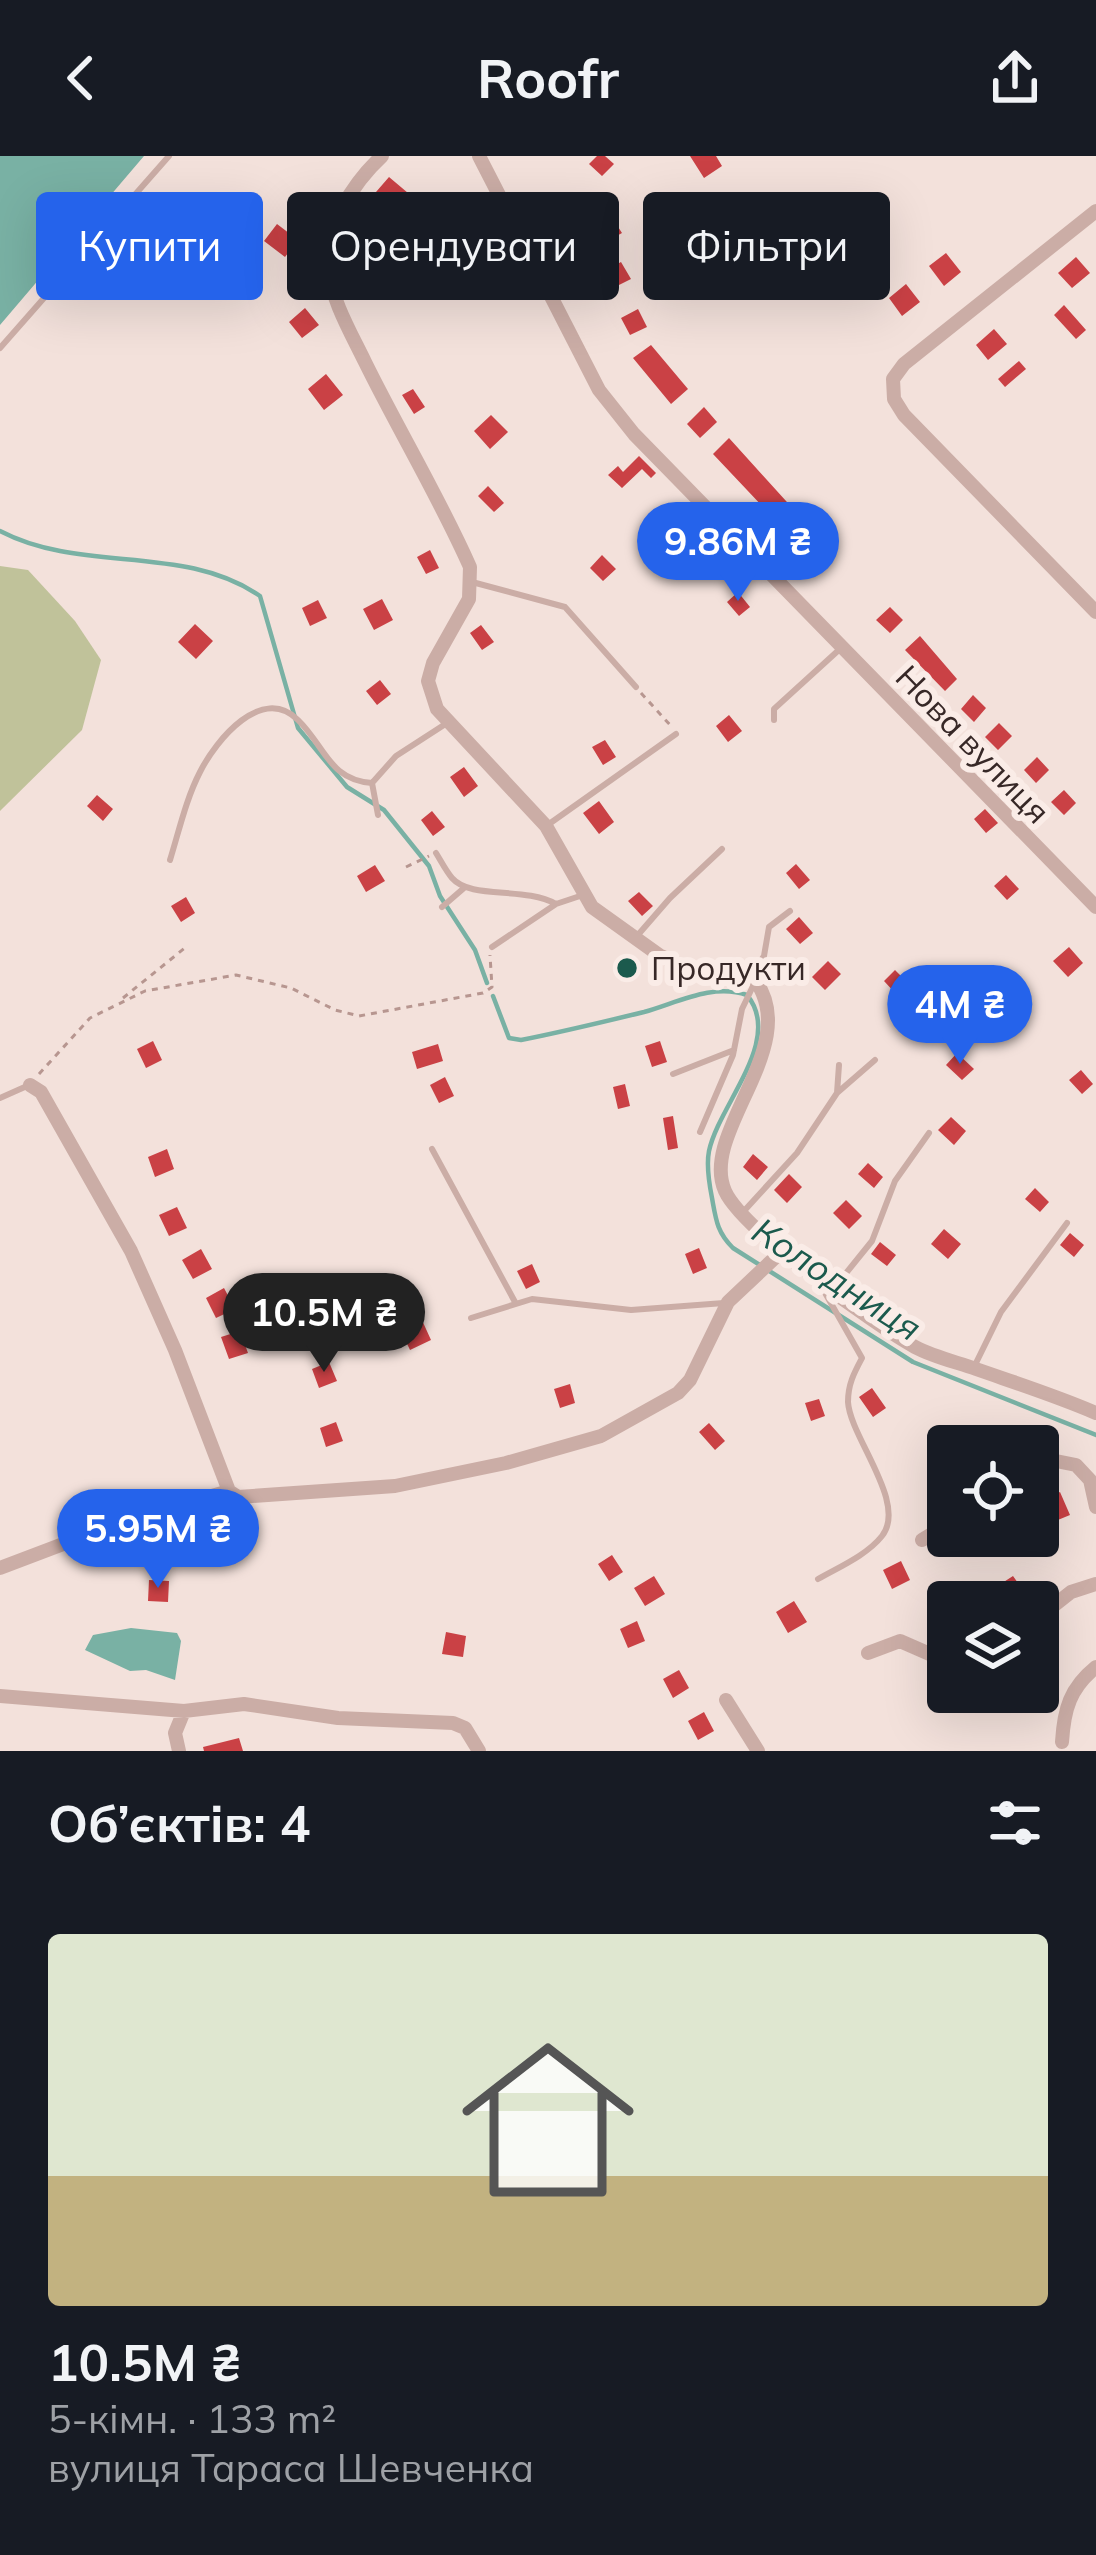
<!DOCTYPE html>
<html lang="uk">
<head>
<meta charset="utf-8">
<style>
	body { margin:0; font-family:Mulish,sans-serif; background:#242831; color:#f1f3f6; height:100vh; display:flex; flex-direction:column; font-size:45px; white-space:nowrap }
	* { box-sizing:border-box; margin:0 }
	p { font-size:39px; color:#9ea1a6 }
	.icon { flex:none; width:66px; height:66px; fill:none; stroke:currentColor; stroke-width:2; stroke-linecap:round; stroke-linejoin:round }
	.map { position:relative; height:1595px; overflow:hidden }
	.side { display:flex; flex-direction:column; background:#171b24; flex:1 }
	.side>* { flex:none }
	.banner { position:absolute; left:36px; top:36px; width:1026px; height:108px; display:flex; gap:24px }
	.controls { position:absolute; left:927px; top:1269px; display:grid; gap:24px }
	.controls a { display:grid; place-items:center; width:132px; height:132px; border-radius:12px; background:#171b24; box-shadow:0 12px 48px #0002; font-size:60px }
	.price { position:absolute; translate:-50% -102px; padding:0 27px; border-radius:42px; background:#2563eb; color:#fff; font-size:39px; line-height:78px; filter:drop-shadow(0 3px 6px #0008) }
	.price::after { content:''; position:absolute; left:50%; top:72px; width:36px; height:27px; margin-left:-18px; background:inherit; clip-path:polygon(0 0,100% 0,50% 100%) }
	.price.selected { background:#222; color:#fff }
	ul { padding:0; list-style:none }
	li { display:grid; align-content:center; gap:24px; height:636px; padding:0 48px }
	li span { display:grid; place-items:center; height:372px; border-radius:12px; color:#555 }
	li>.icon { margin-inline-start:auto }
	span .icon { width:216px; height:216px; fill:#fffc; stroke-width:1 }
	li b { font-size:51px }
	h2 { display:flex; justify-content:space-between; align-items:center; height:144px; padding:0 48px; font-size:51px }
	.tag { padding:0 42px; border-radius:12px; background:#171b24; box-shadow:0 12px 48px #0002; font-size:42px; line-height:108px }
	.tag.selected { background:#2563eb; color:#fff }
	header { display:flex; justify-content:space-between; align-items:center; height:156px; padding:0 48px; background:#171b24; font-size:54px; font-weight:700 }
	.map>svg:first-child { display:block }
	.green { fill:#c0c29a }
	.water { fill:#79b1a4 }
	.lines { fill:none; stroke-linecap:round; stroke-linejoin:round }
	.stream { stroke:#79b1a4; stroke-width:4.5 }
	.building { fill:#ca4145 }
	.path { stroke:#b79690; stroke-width:3; stroke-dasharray:6 6; stroke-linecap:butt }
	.lane { stroke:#cbada6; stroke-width:6 }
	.street { stroke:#cbada6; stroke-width:14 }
	.poi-dot { fill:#1b5a4d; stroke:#faece7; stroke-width:4.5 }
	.labels { text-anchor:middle; stroke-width:12; stroke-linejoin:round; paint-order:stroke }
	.street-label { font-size:33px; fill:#372827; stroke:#faece7 }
	.poi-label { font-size:33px; fill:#372827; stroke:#faece7; text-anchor:start }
	.water-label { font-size:36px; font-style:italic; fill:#1b5a4d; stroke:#faece7 }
</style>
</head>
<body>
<header><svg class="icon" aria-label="back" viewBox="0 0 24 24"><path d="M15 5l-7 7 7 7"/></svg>Roofr<svg class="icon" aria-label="share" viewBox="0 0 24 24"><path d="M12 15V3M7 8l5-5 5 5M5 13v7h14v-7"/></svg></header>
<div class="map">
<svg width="1096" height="1595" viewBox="0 0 1096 1595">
	<rect width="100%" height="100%" fill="#f3e1db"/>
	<!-- green -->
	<path class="green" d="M0 410 28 414 75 465 101 504 82 574 0 655Z"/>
	<!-- water -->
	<path class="water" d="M0 0H144L0 169Z
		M131 1472 177 1477 181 1485 175 1524 146 1514 130 1515 85 1494 93 1479Z"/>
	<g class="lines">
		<!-- stream -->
		<path class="stream" d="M0 375C82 418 183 387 260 440L298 572 347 631 384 654 429 710 440 740 475 794 487 827
			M493 840 509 882 521 884C562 876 603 866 644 856 677 847 712 827 747 839 784 884 719 948 709 995 706 1010 709 1027 712 1042 716 1064 717 1076 733 1092L913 1206 1096 1279"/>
	</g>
	<!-- building -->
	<path class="building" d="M597 0H605L614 8 602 20 589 8Z
		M690 0H716L722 10 704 22Z
		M389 21 408 37 395 52 376 36Z
		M409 59 426 75 412 90 395 74Z
		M611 60 622 77 604 87 594 70Z
		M277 68 298 84 285 101 264 85Z
		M946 97 961 116 944 130 929 110Z
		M1076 101 1090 117 1072 132 1058 117Z
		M621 106 631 123 613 132 604 115Z
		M906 128 920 146 902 160 889 142Z
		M1064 149 1086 174 1076 183 1054 159Z
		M305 152 319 169 302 182 289 166Z
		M638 153 647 171 630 179 621 162Z
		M994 173 1007 188 988 204 976 189Z
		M651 189 688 233 671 248 633 202Z
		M1019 205 1026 213 1005 231 998 223Z
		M326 218 343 239 324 254 308 233Z
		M413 233 425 251 414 258 402 239Z
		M704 251 717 266 700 282 687 268Z
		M491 259 508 276 490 293 474 275Z
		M729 282 796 356 782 371 713 298Z
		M639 300 656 317 651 322 642 313 622 332 608 319 618 310 623 316Z
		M488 330 504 347 494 356 478 340Z
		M658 354 672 367 661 378 647 365Z
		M814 369 828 383 812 399 798 385Z
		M430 394 439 412 426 418 417 401Z
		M700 397 713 413 702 421 689 406Z
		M602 399 616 413 603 425 590 412Z
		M738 436 750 451 739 460 727 446Z
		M382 443 393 464 374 474 363 453Z
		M318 444 327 462 310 470 302 452Z
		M890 451 903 464 890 477 876 464Z
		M195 468 213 485 196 503 178 486Z
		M481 469 494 486 482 494 470 477Z
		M920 480 957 523 945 535 905 494Z
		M380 524 391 538 377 549 366 535Z
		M973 539 986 552 974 566 961 553Z
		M729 559 742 575 728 586 716 570Z
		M999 567 1012 580 998 594 985 581Z
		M605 584 616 601 603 609 592 591Z
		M1037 601 1049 614 1036 627 1024 614Z
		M464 611 478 630 464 641 450 621Z
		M1064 634 1076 647 1064 659 1051 646Z
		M97 639 113 653 103 665 87 650Z
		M599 645 614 666 599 678 583 657Z
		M985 653 998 667 986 677 974 663Z
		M432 655 445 671 433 680 421 664Z
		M796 708 810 724 799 733 786 717Z
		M375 709 385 725 366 736 357 720Z
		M1006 719 1019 733 1007 744 994 730Z
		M639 736 653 750 642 760 628 745Z
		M186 741 195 757 181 766 171 750Z
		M799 761 813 777 800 788 786 773Z
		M1069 791 1083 807 1068 821 1053 805Z
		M828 805 841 818 825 834 812 821Z
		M895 814 908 827 896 838 884 825Z
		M153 885 162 904 146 912 137 893Z
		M660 885 667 906 652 911 645 890Z
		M438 888 443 905 417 913 412 896Z
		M957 897 974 913 962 924 946 909Z
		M1081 914 1093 928 1082 938 1069 924Z
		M445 921 454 940 439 947 430 929Z
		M625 928 630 950 618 953 613 931Z
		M673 960 678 992 668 994 663 962Z
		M951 961 966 975 954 989 938 974Z
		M167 993 174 1013 155 1021 148 1001Z
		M753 998 768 1011 757 1024 743 1011Z
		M868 1007 883 1021 874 1032 858 1018Z
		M789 1018 802 1031 787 1047 774 1034Z
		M1035 1032 1049 1046 1040 1056 1025 1043Z
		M846 1044 862 1060 849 1073 833 1057Z
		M177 1051 187 1072 169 1080 159 1059Z
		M944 1073 961 1088 948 1103 931 1088Z
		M1070 1077 1084 1089 1074 1101 1060 1089Z
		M880 1086 896 1099 887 1110 871 1098Z
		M699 1092 707 1112 693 1118 685 1098Z
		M201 1093 212 1113 193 1123 182 1104Z
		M532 1108 540 1126 526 1133 517 1115Z
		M224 1132 235 1153 216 1162 206 1142Z
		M421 1162 431 1184 410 1194 400 1173Z
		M240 1175 248 1197 229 1203 221 1181Z
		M329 1206 337 1225 319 1232 312 1213Z
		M570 1228 575 1247 560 1252 554 1233Z
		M872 1232 886 1252 873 1261 859 1241Z
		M819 1243 825 1260 811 1265 805 1247Z
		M336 1266 343 1285 326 1291 320 1272Z
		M709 1267 725 1285 715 1294 699 1276Z
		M1060 1336 1070 1359 1053 1366 1044 1343Z
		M612 1399 623 1416 609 1425 598 1408Z
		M901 1405 910 1424 892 1433 883 1414Z
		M654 1420 665 1438 645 1450 634 1432Z
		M1013 1420 1025 1437 1010 1446 999 1429Z
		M149 1424 169 1425 168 1446 148 1445Z
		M794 1445 807 1466 788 1477 776 1456Z
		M637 1465 645 1485 628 1492 620 1473Z
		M446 1476 466 1480 463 1501 442 1498Z
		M679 1514 689 1532 673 1542 663 1523Z
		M704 1556 714 1575 698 1584 688 1565Z
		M239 1582 243 1595H204L203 1591Z"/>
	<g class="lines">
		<!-- path -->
		<path class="path" d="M641 537 671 570
			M406 711 429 700
			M123 842 186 791
			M39 918 90 862 145 835 236 819 291 832 335 854 359 860 483 837 492 831 490 799"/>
		<!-- lane -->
		<path class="lane" d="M0 192 169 0
			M472 426 565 451 636 531
			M774 564V553L841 492
			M372 627 378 659
			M549 668 676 578
			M436 697C441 705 446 715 452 722 471 744 524 730 556 748L583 739
			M170 704C179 675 186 643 200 616 216 584 262 528 298 564 325 590 329 624 372 627L396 600 447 567
			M442 751 464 732
			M637 780 670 742 722 693
			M492 791 556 748
			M753 816 764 800 769 771 790 755
			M673 918 734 894
			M837 937 839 909
			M0 942 27 930
			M700 976 733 899 742 853 754 828
			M432 993 515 1146
			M744 1055 797 997 837 937 875 904
			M834 1132 872 1085 895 1025 929 977
			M471 1162 532 1143 631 1154 724 1147
			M975 1209 1001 1156 1067 1067
			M818 1423C839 1411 867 1399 882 1380 908 1347 850 1281 848 1246 848 1228 854 1217 862 1202L824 1135"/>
		<!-- street -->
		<path class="street" d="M382 0C355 25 322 73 328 112 332 145 351 177 365 206 399 275 439 341 470 411L469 443 433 507 428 525 437 553 546 670 592 751 659 799 685 811 751 819C809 886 698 975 725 1035 742 1073 876 1170 915 1191 934 1201 956 1206 976 1213 1016 1227 1057 1240 1096 1257
			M479 0 599 234 634 278 1096 751
			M1096 55 904 208 893 223 894 243 904 259 1096 456
			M30 929 41 936 131 1095 175 1194 229 1335 238 1341 395 1330 506 1307 601 1280 678 1237 690 1224 728 1146 781 1096
			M1038 1313 1056 1305 1076 1309 1090 1324 1096 1351
			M922 1384 948 1368
			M0 1412 116 1368 229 1335
			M1038 1462 1071 1436 1096 1428
			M868 1497 900 1485 948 1506
			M0 1540 184 1555 244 1548 338 1562 453 1567 465 1572 479 1595
			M726 1544 758 1595
			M1062 1586C1064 1553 1070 1532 1096 1511
			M179 1595 175 1577 184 1555"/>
	</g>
	<!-- markers -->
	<circle class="poi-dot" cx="627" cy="812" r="12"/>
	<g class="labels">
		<!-- street labels -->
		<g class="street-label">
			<text transform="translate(973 588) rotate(46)" y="12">Нова вулиця</text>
		</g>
		<!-- poi labels -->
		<g class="poi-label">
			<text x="651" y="824">Продукти</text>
		</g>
		<!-- water labels -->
		<g class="water-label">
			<text transform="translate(837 1123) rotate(33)" y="13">Колодниця</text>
		</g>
	</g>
</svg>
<div class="controls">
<a><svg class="icon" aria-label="locate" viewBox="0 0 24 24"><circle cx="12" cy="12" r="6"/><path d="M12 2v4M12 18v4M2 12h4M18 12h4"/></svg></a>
<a><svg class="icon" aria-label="layers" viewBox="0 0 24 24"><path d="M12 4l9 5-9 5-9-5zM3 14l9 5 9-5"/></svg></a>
</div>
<b class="price" style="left:738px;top:448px">9.86M ₴</b>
<b class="price" style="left:960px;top:911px">4M ₴</b>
<b class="price selected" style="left:324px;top:1219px">10.5M ₴</b>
<b class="price" style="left:158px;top:1435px">5.95M ₴</b>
<div class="banner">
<a class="tag selected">Купити</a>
<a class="tag">Орендувати</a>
<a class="tag">Фільтри</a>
</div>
</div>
<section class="side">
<h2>Об’єктів: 4<svg class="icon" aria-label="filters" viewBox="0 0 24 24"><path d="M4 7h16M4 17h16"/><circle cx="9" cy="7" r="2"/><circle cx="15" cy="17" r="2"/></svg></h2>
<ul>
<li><span style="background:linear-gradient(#dfe7d0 65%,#c2b280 0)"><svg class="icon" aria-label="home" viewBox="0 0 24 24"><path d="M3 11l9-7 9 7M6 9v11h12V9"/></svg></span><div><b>10.5M ₴</b><p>5-кімн. · 133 m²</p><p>вулиця Тараса Шевченка</p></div></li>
</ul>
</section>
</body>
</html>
